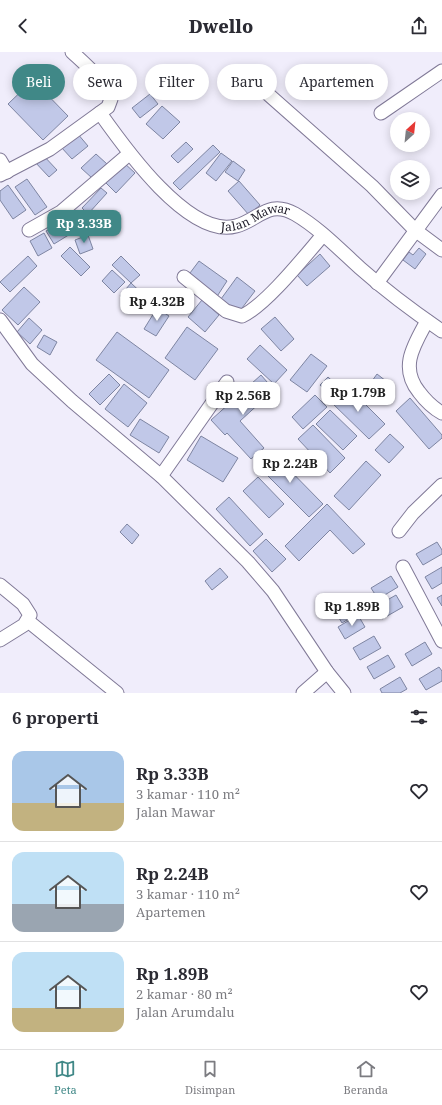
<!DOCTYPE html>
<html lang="id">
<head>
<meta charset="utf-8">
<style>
	body { margin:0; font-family:"Noto Serif",serif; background:#f7f7f7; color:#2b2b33; height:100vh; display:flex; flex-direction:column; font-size:15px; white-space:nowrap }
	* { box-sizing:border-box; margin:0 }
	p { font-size:13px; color:#7c7c81 }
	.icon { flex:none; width:22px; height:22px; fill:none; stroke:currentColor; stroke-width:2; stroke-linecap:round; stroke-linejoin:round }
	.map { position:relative; height:641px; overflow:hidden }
	.drawer { display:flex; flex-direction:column; background:#fff; flex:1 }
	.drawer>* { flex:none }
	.banner { position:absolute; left:12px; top:12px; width:418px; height:36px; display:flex; gap:8px }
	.needle { width:26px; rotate:27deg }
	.buttons { position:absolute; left:390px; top:60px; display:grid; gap:8px }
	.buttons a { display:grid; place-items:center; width:40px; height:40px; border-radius:50%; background:#fff; box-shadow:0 2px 10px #0003; font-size:20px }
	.price { position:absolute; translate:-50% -34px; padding:0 9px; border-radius:8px; background:#fff; color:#222; font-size:13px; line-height:26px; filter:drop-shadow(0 1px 2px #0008) }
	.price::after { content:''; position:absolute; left:50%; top:24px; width:12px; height:9px; margin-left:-6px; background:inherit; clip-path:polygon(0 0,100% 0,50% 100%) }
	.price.current { background:#408887; color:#fff }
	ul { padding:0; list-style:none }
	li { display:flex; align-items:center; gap:12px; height:100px; padding:0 12px }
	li+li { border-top:1px solid #e1e1e2 }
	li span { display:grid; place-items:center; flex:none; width:112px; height:80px; border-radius:12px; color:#555 }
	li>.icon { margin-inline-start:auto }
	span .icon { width:48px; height:48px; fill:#fffc; stroke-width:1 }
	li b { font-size:17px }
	h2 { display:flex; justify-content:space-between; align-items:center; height:48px; padding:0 12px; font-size:17px }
	.pill { padding:0 14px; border-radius:18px; background:#fff; box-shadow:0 2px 10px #0003; font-size:14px; line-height:36px }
	.pill.current { background:#408887; color:#fff }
	header { display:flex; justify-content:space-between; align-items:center; height:52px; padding:0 12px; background:#fff; font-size:18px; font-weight:800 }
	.tabs { display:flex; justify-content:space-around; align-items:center; height:56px; border-top:1px solid #e1e1e2; background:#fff; font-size:11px; color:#7c7c81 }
	.tabs a { display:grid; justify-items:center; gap:2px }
	.tabs .current { color:#408887 }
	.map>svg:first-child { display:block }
	.building { fill:#c1c8e8; stroke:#7e85a2 }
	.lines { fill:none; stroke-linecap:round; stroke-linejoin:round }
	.minor-casing { stroke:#807997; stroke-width:15 }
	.minor { stroke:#fff; stroke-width:13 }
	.labels { text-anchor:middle; stroke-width:3; stroke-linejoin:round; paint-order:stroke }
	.street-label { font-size:12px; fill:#22202c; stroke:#fff }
</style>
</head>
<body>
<header><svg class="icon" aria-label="back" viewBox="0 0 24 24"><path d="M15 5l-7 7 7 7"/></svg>Dwello<svg class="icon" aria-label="share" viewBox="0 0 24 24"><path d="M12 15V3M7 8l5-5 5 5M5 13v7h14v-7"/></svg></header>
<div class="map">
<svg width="442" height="641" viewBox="0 0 442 641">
	<rect width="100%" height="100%" fill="#f0edfb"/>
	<!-- building -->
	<path class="building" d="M33 28 68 64 43 88 8 52Z
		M150 42 158 52 140 66 132 56Z
		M162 54 180 70 163 87 146 72Z
		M77 81 88 94 72 107 61 95Z
		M186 90 193 97 178 111 171 104Z
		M213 93 220 100 180 138 173 131Z
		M221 101 232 109 216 129 206 121Z
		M42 102 57 118 49 125 34 109Z
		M96 102 107 112 92 126 81 116Z
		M233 109 245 118 238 129 225 120Z
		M123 110 135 121 116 141 105 130Z
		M27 127 47 155 35 163 15 135Z
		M239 129 260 153 249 163 228 139Z
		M8 133 26 158 13 167 0 148V139Z
		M101 136 107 141 88 162 82 156Z
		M72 164 80 176 54 192 46 179Z
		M44 181 52 196 38 204 30 189Z
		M88 183 93 197 80 202 75 188Z
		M70 195 90 215 81 224 61 204Z
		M419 196 426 202 415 217 403 208 409 200 413 203Z
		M320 202 330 214 307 234 297 223Z
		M28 204 37 214 10 240 0 230Z
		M121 204 140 223 131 231 112 213Z
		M199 209 227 229 216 246 187 225Z
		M112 218 125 230 114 241 102 229Z
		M237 225 255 239 239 260 221 247Z
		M131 231 148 247 137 259 120 244Z
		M24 235 40 250 18 273 2 258Z
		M202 248 219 263 205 280 188 265Z
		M157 256 169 264 156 284 144 277Z
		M275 265 294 287 281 299 261 277Z
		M29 266 42 278 30 292 17 280Z
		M187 275 218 297 195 328 165 306Z
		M117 280 169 318 149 346 96 308Z
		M44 283 57 290 50 303 37 295Z
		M260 293 287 318 274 332 247 307Z
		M311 302 327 314 307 340 290 328Z
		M109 322 120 333 100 353 89 342Z
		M377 322 386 329 376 343 367 336Z
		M261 323 274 338 240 369 264 396 251 407 227 381 225 383 211 368Z
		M328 325 341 337 332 346 320 333Z
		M124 332 147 351 128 375 105 357Z
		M347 334 385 372 369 387 331 350Z
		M315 343 327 355 303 377 292 365Z
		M410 346 442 383V386L429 397 396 359Z
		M330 358 357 384 343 398 316 372Z
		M140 367 169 385 159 401 130 383Z
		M313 373 345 406 330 421 298 387Z
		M390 382 404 395 389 411 375 398Z
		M201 384 238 406 223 430 187 408Z
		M271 399 323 452 309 465 257 413Z
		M366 409 381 423 349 458 334 444Z
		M258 425 284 452 269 466 243 439Z
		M229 445 263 482 250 494 216 457Z
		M327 452 365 492 353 502 330 478 299 509 285 494Z
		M127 472 139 483 132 492 120 480Z
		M266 487 286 507 272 520 253 499Z
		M437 490 442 498V502L423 513 416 502Z
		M442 515V531L432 537 425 525Z
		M220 516 228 525 212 538 205 529Z
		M391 524 398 535 378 547 371 536Z
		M396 543 403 555 382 567 375 555Z
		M442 543V554L437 546Z
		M356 547 362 559 342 571 335 559Z
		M358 563 365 575 345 587 338 575Z
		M374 584 381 596 360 608 353 596Z
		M425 590 432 602 412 614 405 602Z
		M388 603 395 615 374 627 367 615Z
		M439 615 442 619V629L426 638 419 627Z
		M400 625 407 637 400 641H382L380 637Z"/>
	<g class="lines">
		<defs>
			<g id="minor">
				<path d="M251 27 372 134 415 178 442 198"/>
				<path id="s1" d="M100 61C124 95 189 187 236 174 259 168 268 147 295 162 319 176 340 198 360 216 386 239 414 260 442 279"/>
				<path d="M381 61 442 19"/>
				<path d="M0 108 7 120"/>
				<path d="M0 123 50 97 108 55 111 47C104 28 87 14 72 0"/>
				<path d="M29 178 61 160 129 102"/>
				<path d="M184 225 226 259 242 264C266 253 304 205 323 183"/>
				<path d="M377 231 442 143"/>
				<path d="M0 268 32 312 72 349 161 424 248 510 273 539 327 620 344 641"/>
				<path d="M427 269C414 293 399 315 419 340 425 348 433 356 442 361"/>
				<path d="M161 424 227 330"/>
				<path d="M399 479 413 461 442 433"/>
				<path d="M403 515 442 589"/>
				<path d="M0 533 23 552 30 563 24 573 0 588"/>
				<path d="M28 569 117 641"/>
				<path d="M303 641 327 620"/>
			</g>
		</defs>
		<!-- minor casing -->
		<use href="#minor" class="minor-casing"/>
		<!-- minor -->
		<use href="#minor" class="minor"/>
	</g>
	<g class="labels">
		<!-- street labels -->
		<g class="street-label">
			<text dy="4" stroke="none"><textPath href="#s1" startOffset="206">Jalan Mawar</textPath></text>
		</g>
	</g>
</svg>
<div class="buttons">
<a><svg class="needle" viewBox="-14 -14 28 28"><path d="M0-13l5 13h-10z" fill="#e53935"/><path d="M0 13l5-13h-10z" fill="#7c7c81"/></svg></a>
<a><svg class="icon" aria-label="layers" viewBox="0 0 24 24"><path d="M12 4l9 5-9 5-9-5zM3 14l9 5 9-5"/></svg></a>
</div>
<b class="price current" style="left:84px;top:192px">Rp 3.33B</b>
<b class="price" style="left:157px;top:270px">Rp 4.32B</b>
<b class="price" style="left:358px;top:361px">Rp 1.79B</b>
<b class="price" style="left:243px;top:364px">Rp 2.56B</b>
<b class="price" style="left:290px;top:432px">Rp 2.24B</b>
<b class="price" style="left:352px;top:575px">Rp 1.89B</b>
<div class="banner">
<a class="pill current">Beli</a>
<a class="pill">Sewa</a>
<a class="pill">Filter</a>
<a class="pill">Baru</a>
<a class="pill">Apartemen</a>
</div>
</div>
<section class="drawer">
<h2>6 properti<svg class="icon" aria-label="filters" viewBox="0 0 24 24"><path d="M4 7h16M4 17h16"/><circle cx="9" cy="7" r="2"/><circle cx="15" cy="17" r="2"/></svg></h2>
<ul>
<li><span style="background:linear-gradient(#a9c7e8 65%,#c2b280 0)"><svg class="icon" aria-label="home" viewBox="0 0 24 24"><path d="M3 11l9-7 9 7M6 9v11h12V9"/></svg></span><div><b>Rp 3.33B</b><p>3 kamar · 110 m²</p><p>Jalan Mawar</p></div><svg class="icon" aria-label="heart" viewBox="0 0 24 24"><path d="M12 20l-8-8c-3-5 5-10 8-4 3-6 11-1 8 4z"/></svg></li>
<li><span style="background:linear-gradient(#bfe0f5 65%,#9aa5b1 0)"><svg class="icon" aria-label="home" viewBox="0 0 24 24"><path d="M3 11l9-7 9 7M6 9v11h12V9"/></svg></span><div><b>Rp 2.24B</b><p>3 kamar · 110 m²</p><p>Apartemen</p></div><svg class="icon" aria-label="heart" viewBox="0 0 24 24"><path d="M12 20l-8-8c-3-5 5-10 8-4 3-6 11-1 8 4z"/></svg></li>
<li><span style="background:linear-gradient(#bfe0f5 70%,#c2b280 0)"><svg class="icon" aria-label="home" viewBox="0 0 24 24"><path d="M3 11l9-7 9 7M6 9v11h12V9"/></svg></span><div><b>Rp 1.89B</b><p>2 kamar · 80 m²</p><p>Jalan Arumdalu</p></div><svg class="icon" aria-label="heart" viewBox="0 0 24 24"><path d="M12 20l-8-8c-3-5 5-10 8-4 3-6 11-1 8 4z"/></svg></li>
</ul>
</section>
<nav class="tabs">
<a class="current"><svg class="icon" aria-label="map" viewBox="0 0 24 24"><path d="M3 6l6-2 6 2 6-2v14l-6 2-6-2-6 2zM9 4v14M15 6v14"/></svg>Peta</a>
<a><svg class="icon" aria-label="saved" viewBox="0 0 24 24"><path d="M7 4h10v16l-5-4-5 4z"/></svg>Disimpan</a>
<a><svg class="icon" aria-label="home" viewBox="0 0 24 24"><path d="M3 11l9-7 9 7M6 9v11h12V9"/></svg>Beranda</a>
</nav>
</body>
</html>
